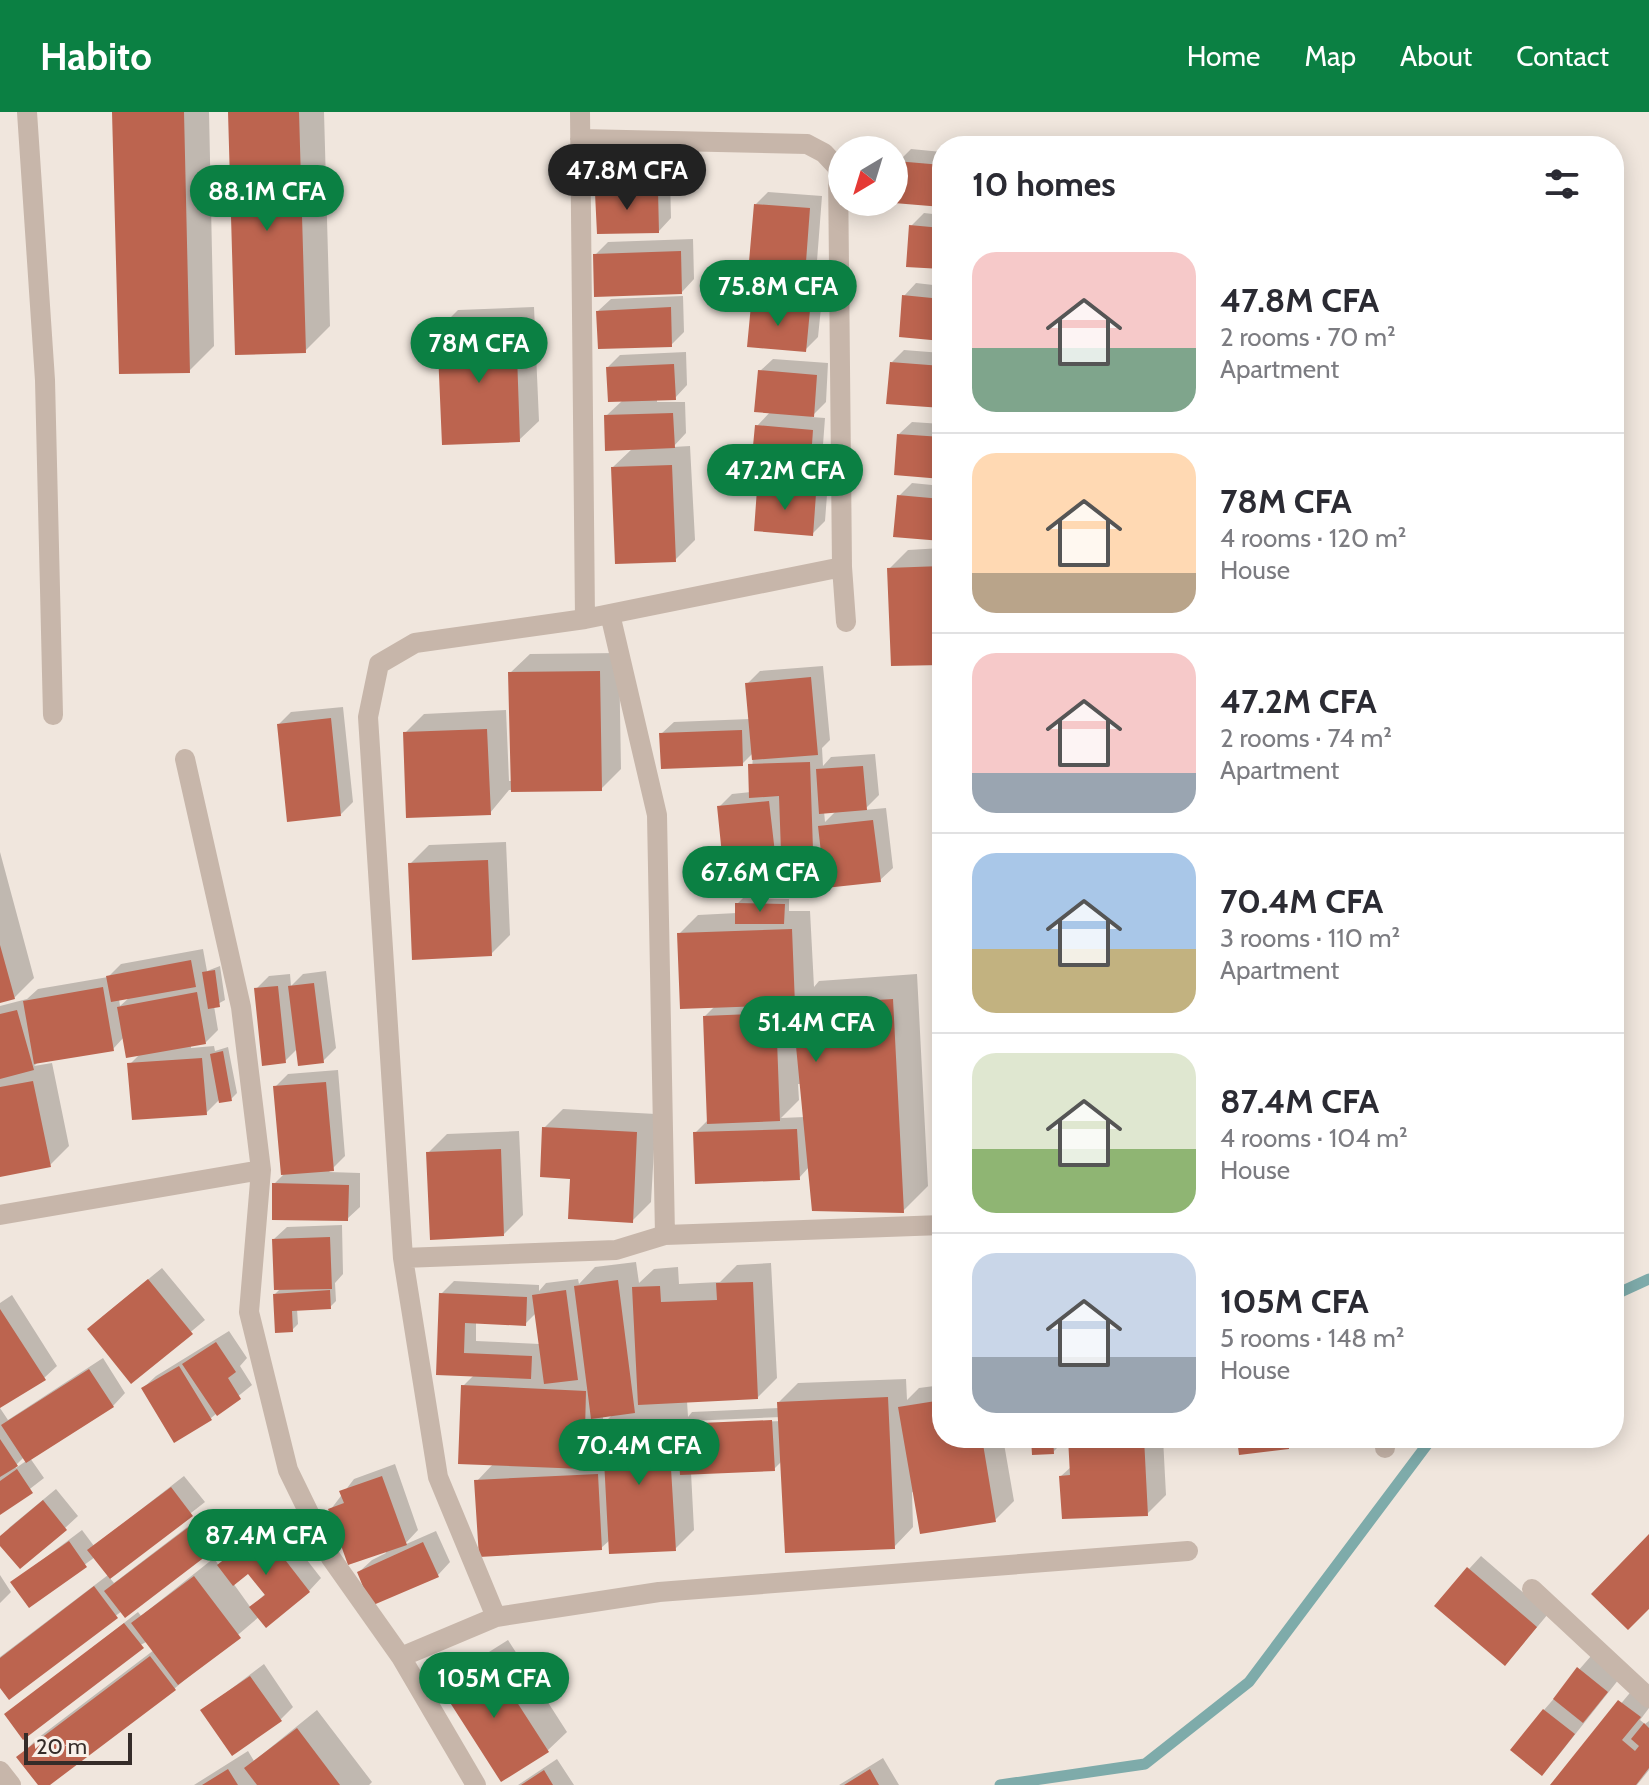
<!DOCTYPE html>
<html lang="en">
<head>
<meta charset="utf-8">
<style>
	body { margin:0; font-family:Cabin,sans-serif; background:#f7f7f7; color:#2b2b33; height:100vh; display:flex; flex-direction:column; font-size:30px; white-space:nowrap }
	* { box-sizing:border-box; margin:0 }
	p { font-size:26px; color:#7c7c81 }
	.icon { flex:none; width:44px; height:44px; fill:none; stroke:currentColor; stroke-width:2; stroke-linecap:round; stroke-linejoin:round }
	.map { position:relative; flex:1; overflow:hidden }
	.drawer { position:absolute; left:932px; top:24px; width:692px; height:1312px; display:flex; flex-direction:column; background:#fff; border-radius:32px; box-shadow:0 4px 20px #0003 }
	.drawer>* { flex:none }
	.needle { width:52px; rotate:218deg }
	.tools { position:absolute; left:828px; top:24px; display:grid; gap:16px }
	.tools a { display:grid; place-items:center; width:80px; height:80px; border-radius:50%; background:#fff; box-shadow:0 4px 20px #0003; font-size:40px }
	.scale { position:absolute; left:24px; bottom:20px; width:108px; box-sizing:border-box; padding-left:8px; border:4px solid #352c29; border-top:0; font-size:22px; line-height:28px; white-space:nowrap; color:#352c29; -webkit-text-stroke:6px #f8f0e9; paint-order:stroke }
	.price { position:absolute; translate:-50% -68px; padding:0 18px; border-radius:28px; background:#0b8043; color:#fff; font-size:26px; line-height:52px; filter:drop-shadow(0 2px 4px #0008) }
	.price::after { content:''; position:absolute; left:50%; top:48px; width:24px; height:18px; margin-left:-12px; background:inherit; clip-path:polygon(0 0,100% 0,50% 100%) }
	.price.on { background:#222; color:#fff }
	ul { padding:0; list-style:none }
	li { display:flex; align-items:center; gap:24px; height:200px; padding:0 40px }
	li+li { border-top:2px solid #e1e1e2 }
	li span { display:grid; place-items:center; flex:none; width:224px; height:160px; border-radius:24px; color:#555 }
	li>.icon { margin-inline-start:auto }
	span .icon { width:96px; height:96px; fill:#fffc; stroke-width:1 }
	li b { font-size:34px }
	h2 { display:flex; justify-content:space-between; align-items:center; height:96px; padding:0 40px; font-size:34px }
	header { display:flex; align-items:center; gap:48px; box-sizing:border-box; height:112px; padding:0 40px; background:#0b8043; color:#fff }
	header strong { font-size:38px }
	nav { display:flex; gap:44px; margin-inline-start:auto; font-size:28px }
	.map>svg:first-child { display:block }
	.shadow { fill:#0003; fill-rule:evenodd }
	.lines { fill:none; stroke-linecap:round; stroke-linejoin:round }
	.stream { stroke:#7eabaa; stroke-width:11 }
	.building { fill:#bc644f }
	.minor { stroke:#c7b6aa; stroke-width:20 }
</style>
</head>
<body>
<header>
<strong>Habito</strong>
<nav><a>Home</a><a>Map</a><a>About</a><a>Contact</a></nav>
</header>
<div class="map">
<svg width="1649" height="1673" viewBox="0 0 1649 1673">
	<rect width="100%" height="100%" fill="#f0e6dd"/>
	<!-- shadow -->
	<path class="shadow" d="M114 0H209L214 234 189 259Z
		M230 0H324L330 214 305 239Z
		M911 37 942 40V93L898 50Z
		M670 66 671 106 659 119 597 81 609 69Z
		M768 80 822 84 816 162 803 175 756 92Z
		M924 101 942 103V155L911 114Z
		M693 127 694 167 682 180 595 143 608 130Z
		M916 171 942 174V227L904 184Z
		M765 181 822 186 818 225 805 238 753 194Z
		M683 184 684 220 671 233 598 199 611 187Z
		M534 195 539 309 519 328 439 217 458 198Z
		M904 238 942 241V294L892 250Z
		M686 240 687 273 675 286 657 287V290H685L686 321 673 335 690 334 695 428 675 448 613 355 633 336 606 304 623 288 608 255 620 243Z
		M773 247 828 251 826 290 811 305 825 306 822 346 809 358 757 314 771 299 760 259Z
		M912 310 942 312V365L899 322Z
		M772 365 828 370 825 409 812 422 759 377Z
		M912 371 942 374V427L899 384Z
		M942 436V551L889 457 908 438Z
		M619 541 621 657 601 677 509 678 490 701 405 621 424 602 506 598 509 669H513L510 561 530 542Z
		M823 554 830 628 822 636 823 654 831 645 875 642 879 683 864 698 886 696 893 756 880 768 825 753 813 765 783 758 777 765 719 695 732 682 751 680 753 641 742 652 661 622 674 610 750 607 747 572 760 559ZM837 698 825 710 824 699Z
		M343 595 353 690 340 703 279 612 291 600Z
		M506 730 510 823 491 842 410 752 429 733Z
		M0 740 34 866 14 886 0 889Z
		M743 786 789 787V799H810L814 875 819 869 917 862 928 1074 903 1099 809 1055 799 1066 695 1021 709 1007 705 904 715 894 679 822 698 803 737 801V792ZM798 972H801L805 1005 781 1006 799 988Z
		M203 837 207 859 220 854 225 888 214 894 218 918 205 931 191 933V936L214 934 215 939 228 935 237 981 231 987H220L206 1001 130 952 140 942 124 925 113 937 39 949 34 954 52 951 69 1034 50 1053 0 1063V894L27 887 38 877 108 865 121 852ZM130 885 120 894 119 887Z
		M326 859 336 936 323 949 298 936 285 949 256 877 269 864 290 862 291 874 303 862Z
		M338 958 345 1044 329 1060 360 1061V1095L347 1107 274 1072 283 1063 275 975 288 962Z
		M563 997 656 1002 651 1090 632 1109 572 1065 544 1016Z
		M519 1019 523 1103 504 1122 428 1041 447 1022Z
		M342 1113 343 1162 335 1171 336 1189 330 1195 297 1197 298 1212 292 1218 275 1182 281 1176 274 1127 287 1115Z
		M636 1150 639 1171 654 1157 678 1155 679 1172 720 1170 737 1153 771 1151 777 1266 758 1285 687 1289 688 1305 692 1300 779 1296V1290L798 1271 906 1267 907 1288 919 1276 942 1273V1326H1003L1014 1389 995 1408 912 1380 913 1415 894 1435 782 1349 774 1357 691 1360 694 1418 675 1437 610 1428 601 1436 477 1369 494 1351 463 1274 474 1263 438 1261 441 1182 454 1169 539 1173V1179L546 1171 578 1167 579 1172 595 1155ZM536 1201 540 1232 476 1229V1210L525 1212ZM613 1302 603 1312V1303ZM782 1305V1309L690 1313V1309ZM605 1333 606 1344 593 1345Z
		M162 1156 205 1208 132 1269 102 1205Z
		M12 1183 57 1254 44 1266 0 1294V1191Z
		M229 1219 247 1246 240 1254 252 1273 211 1306 143 1276 156 1264Z
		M103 1246 125 1281 113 1294 30 1346 44 1366 0 1400V1296L8 1308ZM24 1345 26 1349 16 1356 15 1354Z
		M1033 1326H1058L1059 1334 1053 1340Z
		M1070 1326H1163L1166 1383 1147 1402 1061 1364 1071 1355Z
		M1239 1326H1297L1288 1335Z
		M395 1352 418 1418 404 1433 436 1419 450 1450 438 1463 359 1460 372 1448 386 1441 385 1438 331 1397 354 1367Z
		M184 1364 205 1390 109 1465 114 1471 203 1403 222 1427 125 1504 122 1499 9 1585 0 1573V1545L108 1463 95 1445 30 1493 13 1470 82 1418 94 1434Z
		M56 1377 78 1404 65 1416 0 1431V1426L10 1415Z
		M275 1407 321 1466 309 1479 260 1504 174 1577 47 1673H40L19 1645 38 1626 154 1538 148 1529 6 1603 138 1500 141 1504 214 1446 219 1454ZM249 1459 266 1481 251 1496 233 1471Z
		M1481 1444 1548 1502 1517 1539 1469 1457Z
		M0 1463 11 1480 0 1491Z
		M508 1528 567 1620 547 1639 443 1576 462 1557Z
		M1591 1544 1619 1567 1554 1649 1544 1598Z
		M264 1552 293 1595 281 1607 202 1599Z
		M1639 1570 1649 1578V1596L1640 1608 1645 1612 1649 1609V1658L1637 1673H1553Z
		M317 1598 372 1670 369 1673H194L248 1639 254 1649Z
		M883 1646 899 1673H839Z
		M557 1647 574 1673H518Z"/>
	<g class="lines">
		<!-- stream -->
		<path class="stream" d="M1614 1183 1649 1167
			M1000 1673 1145 1652 1249 1570 1432 1326"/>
	</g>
	<!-- building -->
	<path class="building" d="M112 0H184L190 261 119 262Z
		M228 0H299L306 241 235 243Z
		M896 49 942 53V95L894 91Z
		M658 78 659 121 597 122 595 81Z
		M754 92 810 96 804 177 747 173Z
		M909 113 942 116V157L906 155Z
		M681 139 682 182 594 185 593 142Z
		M902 183 942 187V229L899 225Z
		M751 193 810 198 806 240 747 235Z
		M671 195 672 235 598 237 596 199Z
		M516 213 520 330 442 333 437 216Z
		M890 250 942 254V296L886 292Z
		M674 252 676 288 608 290 606 255Z
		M758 258 817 263 814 305 754 300Z
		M673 301 675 336 605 339 604 303Z
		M755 313 813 318 810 360 751 355Z
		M897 322 942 325V367L894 363Z
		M672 353 676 450 615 452 611 355Z
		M757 377 816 382 813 424 754 419Z
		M897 383 942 387V429L893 425Z
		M942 454V553L891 554 887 456Z
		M600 559 602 679 511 680 508 560Z
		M811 565 818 643 752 648 745 571Z
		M942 591V648H936L933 592Z
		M331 606 341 704 287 710 277 612Z
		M487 617 491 703 406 706 403 620Z
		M742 618 743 654 661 657 659 621Z
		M810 650 814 767 782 768 779 684 749 686 748 652Z
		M863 654 867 698 819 702 816 657Z
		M769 689 778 767 725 772 717 694Z
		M873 708 881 770 825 776 818 714Z
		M488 748 492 844 412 848 408 751Z
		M735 791 785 792 784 812H735Z
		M792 817 795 893 893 887 904 1101 812 1099 792 893 680 897 677 821Z
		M0 833 15 887 0 891Z
		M191 848 196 875 111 890 106 864Z
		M215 858 220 895 208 897 202 860Z
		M314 871 324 951 298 954 288 874Z
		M278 874 286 951 262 954 254 876Z
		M103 875 114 939 34 952 23 889Z
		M197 880 206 932 126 946 117 895Z
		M17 898 34 958 0 967V902Z
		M776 901 780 1009 707 1012 703 904Z
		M223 939 232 989 219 991 210 942Z
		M202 946 207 1003 132 1008 127 951Z
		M33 969 51 1055 0 1065V975Z
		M326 970 334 1059 281 1063 273 974Z
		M542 1015 637 1020 633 1111 568 1107 570 1067 540 1065Z
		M797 1017 800 1068 695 1072 693 1020Z
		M501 1037 504 1124 430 1128 426 1040Z
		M272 1071 349 1073 348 1109 272 1108Z
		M330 1125 332 1177 274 1178 272 1127Z
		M148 1167 193 1222 131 1272 87 1217Z
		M618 1168 635 1301 591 1307 574 1174Z
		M753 1170 758 1287 638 1293 632 1175 660 1174 661 1190 717 1188 716 1171Z
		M330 1178 331 1197 292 1199 293 1220 275 1221 273 1182Z
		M566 1178 578 1268 544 1272 532 1183Z
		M439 1181 527 1185 526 1214 465 1211 464 1241 532 1244 531 1267 436 1263Z
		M0 1197 46 1268 0 1296Z
		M216 1230 236 1260 228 1266 241 1287 217 1304 182 1252Z
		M179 1254 212 1308 174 1331 141 1276Z
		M89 1257 114 1295 26 1351 1 1313Z
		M461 1273 586 1279 584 1357 458 1352Z
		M888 1285 895 1437 785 1441 777 1290Z
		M942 1288V1326H982L996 1410 920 1422 898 1295Z
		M668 1307 676 1439 609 1442 602 1310Z
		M772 1308 775 1359 680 1363 677 1312Z
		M1031 1326H1053L1054 1342 1032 1343Z
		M1068 1326H1144L1148 1404 1062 1407 1059 1364 1070 1363Z
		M1237 1326H1288L1289 1337 1239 1343Z
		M0 1327 18 1354 0 1365Z
		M17 1357 33 1381 0 1403V1369Z
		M598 1362 602 1438 479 1445 474 1368Z
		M382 1364 407 1433 348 1453 328 1397 344 1391 339 1379Z
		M171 1375 193 1404 110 1467 87 1438Z
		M43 1388 67 1418 20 1457 0 1434V1424Z
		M190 1414 210 1441 125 1506 104 1479Z
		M262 1418 310 1480 266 1516 249 1495 265 1483 248 1462 233 1474 217 1453Z
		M1649 1422V1497L1628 1518 1591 1482Z
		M69 1429 87 1455 29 1496 10 1470Z
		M423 1430 439 1465 371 1494 357 1460Z
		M1467 1455 1537 1515 1505 1554 1434 1494Z
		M194 1464 241 1526 178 1573 131 1511Z
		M94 1474 118 1506 9 1588 0 1576V1546Z
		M124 1511 144 1536 23 1628 4 1602Z
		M150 1544 176 1578 50 1673H38L16 1645Z
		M488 1545 549 1640 501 1670 440 1575Z
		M1577 1555 1608 1580 1583 1611 1553 1587Z
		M250 1564 282 1609 232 1644 200 1598Z
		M1618 1588 1641 1605 1622 1628 1635 1639 1639 1634 1631 1627 1644 1611 1649 1616V1656L1636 1673H1550Z
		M1543 1597 1575 1622 1542 1664 1510 1638Z
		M297 1616 340 1673H257L244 1656Z
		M228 1657 238 1673H202Z
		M870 1657 879 1673H844Z
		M544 1658 553 1673H521Z"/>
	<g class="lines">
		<!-- minor -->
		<path class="minor" d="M27 0 45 268 53 603
			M580 0 585 507
			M580 27 807 32 824 41 838 56 842 455 846 510
			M185 647 241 895 261 1058 249 1200 288 1358 331 1446 401 1545 476 1673
			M0 1103 261 1058
			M665 1123 942 1113
			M403 1146 616 1138 665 1123 657 703 610 502
			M1385 1336V1326
			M1532 1477 1649 1586
			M496 1505 438 1365 403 1146 368 605 379 552 415 531 585 507 842 455
			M401 1545 496 1505 659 1480 1188 1439
			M0 1659 11 1673"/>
	</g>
</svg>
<div class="tools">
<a><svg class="needle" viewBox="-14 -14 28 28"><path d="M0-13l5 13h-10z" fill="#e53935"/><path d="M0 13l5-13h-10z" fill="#7c7c81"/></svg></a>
</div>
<div class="scale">20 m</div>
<b class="price on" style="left:627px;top:100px">47.8M CFA</b>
<b class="price" style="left:267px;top:121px">88.1M CFA</b>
<b class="price" style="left:778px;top:216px">75.8M CFA</b>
<b class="price" style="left:479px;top:273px">78M CFA</b>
<b class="price" style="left:785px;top:400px">47.2M CFA</b>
<b class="price" style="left:760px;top:802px">67.6M CFA</b>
<b class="price" style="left:816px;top:952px">51.4M CFA</b>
<b class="price" style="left:639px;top:1375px">70.4M CFA</b>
<b class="price" style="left:266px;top:1465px">87.4M CFA</b>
<b class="price" style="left:494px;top:1608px">105M CFA</b>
<section class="drawer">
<h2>10 homes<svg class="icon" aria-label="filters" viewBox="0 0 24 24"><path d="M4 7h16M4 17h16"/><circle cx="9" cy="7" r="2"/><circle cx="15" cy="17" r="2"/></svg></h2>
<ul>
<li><span style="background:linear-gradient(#f6c9c9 60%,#7fa58c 0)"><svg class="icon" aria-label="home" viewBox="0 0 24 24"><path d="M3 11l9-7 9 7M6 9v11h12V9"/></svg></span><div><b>47.8M CFA</b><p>2 rooms · 70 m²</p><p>Apartment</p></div></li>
<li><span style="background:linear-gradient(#ffd9b3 75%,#b9a48a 0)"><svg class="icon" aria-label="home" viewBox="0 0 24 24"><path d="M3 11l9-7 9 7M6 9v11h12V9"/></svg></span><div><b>78M CFA</b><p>4 rooms · 120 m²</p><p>House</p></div></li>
<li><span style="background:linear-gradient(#f6c9c9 75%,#9aa5b1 0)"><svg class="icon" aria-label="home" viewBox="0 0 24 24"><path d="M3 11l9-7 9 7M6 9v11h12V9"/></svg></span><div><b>47.2M CFA</b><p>2 rooms · 74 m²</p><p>Apartment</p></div></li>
<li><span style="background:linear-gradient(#a9c7e8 60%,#c2b280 0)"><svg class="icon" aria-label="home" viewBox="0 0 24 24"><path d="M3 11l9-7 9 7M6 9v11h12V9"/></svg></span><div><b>70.4M CFA</b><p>3 rooms · 110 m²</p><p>Apartment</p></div></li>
<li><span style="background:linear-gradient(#dfe7d0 60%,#8fb573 0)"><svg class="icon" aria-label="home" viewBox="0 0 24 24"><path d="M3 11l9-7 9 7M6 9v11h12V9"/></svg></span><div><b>87.4M CFA</b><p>4 rooms · 104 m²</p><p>House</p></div></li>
<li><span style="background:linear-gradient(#c9d6e8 65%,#9aa5b1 0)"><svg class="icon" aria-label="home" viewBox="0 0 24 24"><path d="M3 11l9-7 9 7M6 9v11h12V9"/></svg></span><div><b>105M CFA</b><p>5 rooms · 148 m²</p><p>House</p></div></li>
</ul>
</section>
</div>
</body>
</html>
